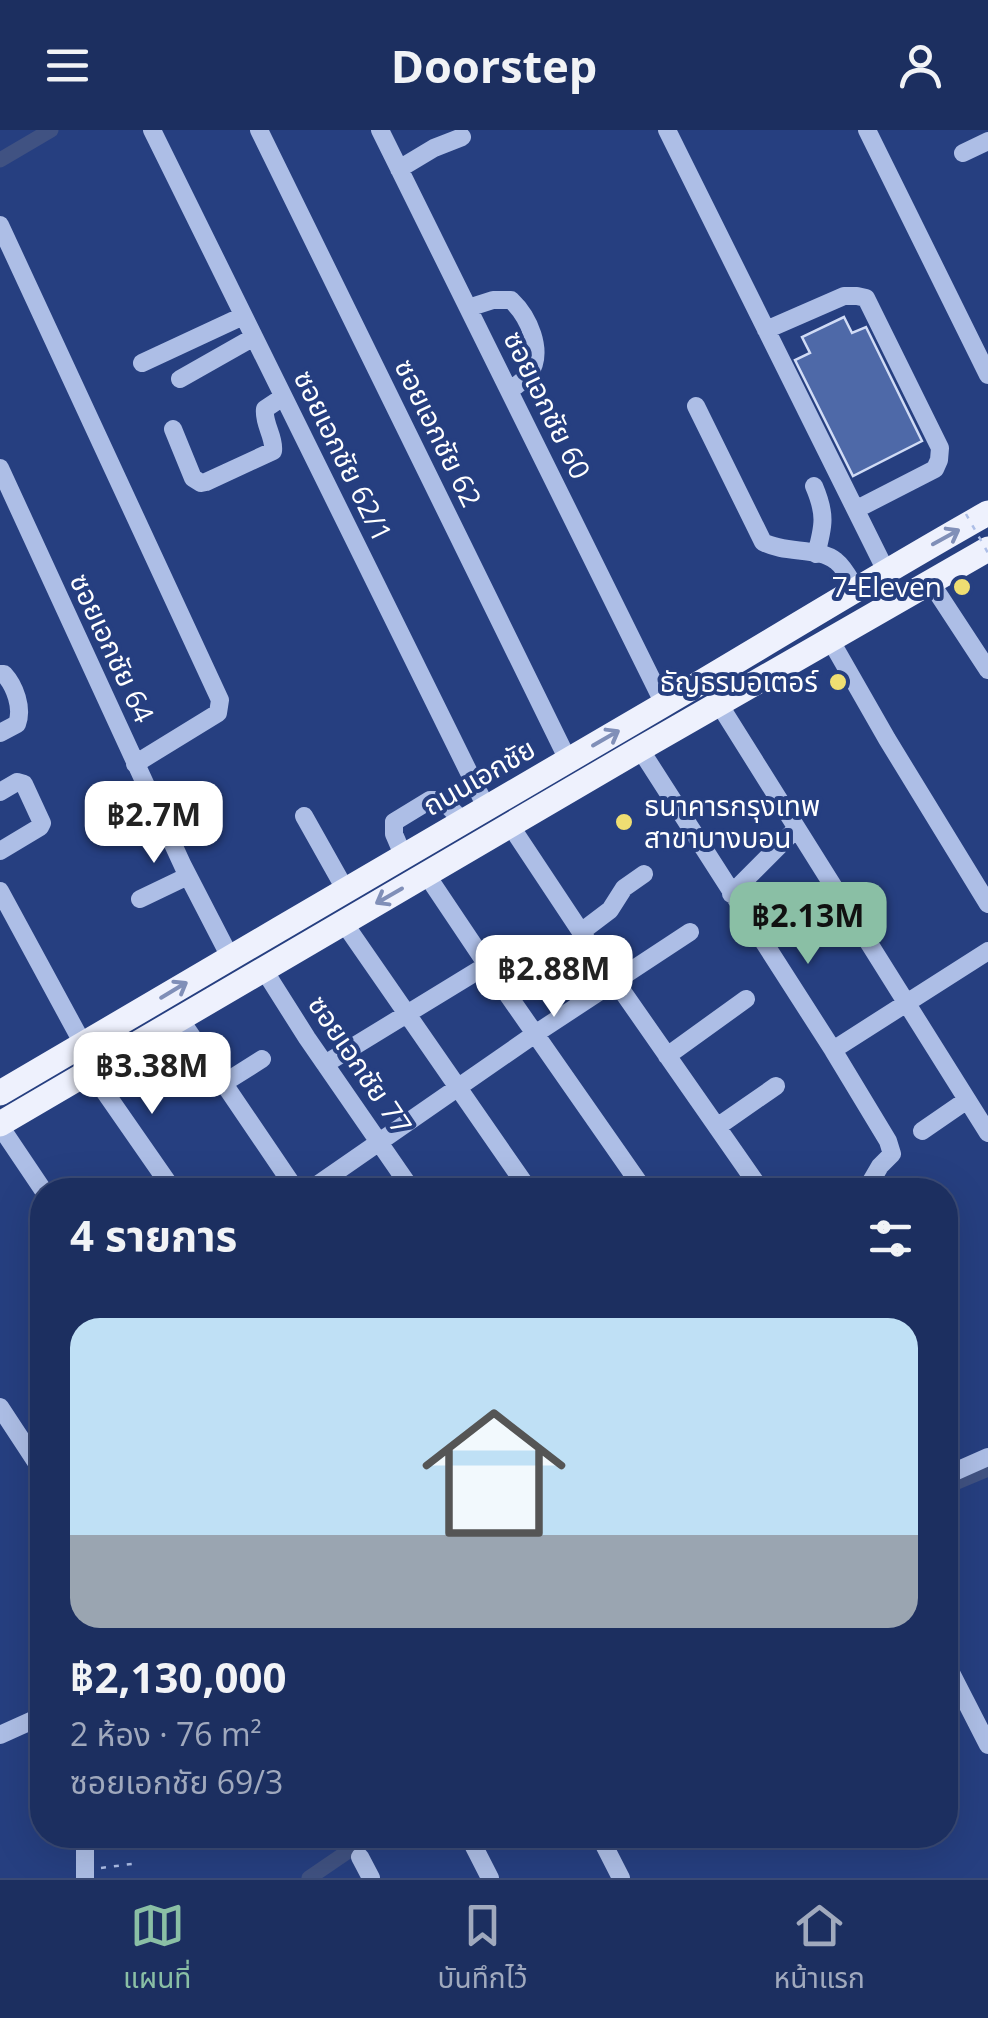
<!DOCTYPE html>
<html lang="th">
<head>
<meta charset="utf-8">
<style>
	body { margin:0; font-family:"Open Sans","Noto Sans Thai",sans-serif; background:#253766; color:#f1f3f6; height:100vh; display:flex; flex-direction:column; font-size:38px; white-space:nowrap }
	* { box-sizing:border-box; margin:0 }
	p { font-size:32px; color:#a0a9bd }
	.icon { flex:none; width:55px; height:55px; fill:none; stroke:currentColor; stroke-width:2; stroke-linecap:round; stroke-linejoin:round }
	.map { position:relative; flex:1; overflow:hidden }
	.details { position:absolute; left:30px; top:1048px; width:928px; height:670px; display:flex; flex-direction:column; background:#1c2f60; border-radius:40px; box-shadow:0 10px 40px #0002,0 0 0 2px #3a4a75 }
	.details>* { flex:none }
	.price { position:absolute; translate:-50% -85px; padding:0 22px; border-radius:20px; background:#fff; color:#222; font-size:32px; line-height:65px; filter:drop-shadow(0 2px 5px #0008) }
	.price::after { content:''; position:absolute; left:50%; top:60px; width:30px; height:22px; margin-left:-15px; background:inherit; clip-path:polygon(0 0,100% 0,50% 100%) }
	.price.selected { background:#8abfa5; color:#111 }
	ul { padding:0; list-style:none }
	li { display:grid; align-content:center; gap:20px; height:530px; padding:0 40px }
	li+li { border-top:2px solid #3a4a75 }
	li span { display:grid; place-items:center; height:310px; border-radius:30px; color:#555 }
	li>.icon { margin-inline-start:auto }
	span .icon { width:180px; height:180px; fill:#fffc; stroke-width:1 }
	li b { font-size:42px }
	h2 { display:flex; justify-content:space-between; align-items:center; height:120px; padding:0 40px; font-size:42px }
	header { display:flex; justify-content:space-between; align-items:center; height:130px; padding:0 40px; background:#1c2f60; font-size:45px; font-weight:700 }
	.dock { display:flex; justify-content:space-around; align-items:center; height:140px; border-top:2px solid #3a4a75; background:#1c2f60; font-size:28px; color:#a0a9bd }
	.dock a { display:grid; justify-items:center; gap:5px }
	.dock .selected { color:#8abfa5 }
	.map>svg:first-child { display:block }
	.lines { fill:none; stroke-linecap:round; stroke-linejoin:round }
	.canal { stroke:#405282; stroke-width:15 }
	.building { fill:#4e69a8; stroke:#d0dbf5; stroke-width:2.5 }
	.path { stroke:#adbee6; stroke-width:2.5; stroke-dasharray:5 8; stroke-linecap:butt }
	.minor { stroke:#adbee6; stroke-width:18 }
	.major { stroke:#eef1fd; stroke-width:25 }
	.path-bridge { stroke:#adbee6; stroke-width:2.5; stroke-dasharray:5 8; stroke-linecap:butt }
	.oneway { stroke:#808fb8 }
	.poi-dot { fill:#efde72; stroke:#263f80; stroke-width:4 }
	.labels { text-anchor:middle; stroke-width:8; stroke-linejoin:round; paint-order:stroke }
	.street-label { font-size:28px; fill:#fff; stroke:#263f80 }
	.poi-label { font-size:28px; fill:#fff; stroke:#263f80; text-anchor:end }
</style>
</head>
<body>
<header><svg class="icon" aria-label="menu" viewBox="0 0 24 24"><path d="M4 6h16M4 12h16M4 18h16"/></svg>Doorstep<svg class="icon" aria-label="person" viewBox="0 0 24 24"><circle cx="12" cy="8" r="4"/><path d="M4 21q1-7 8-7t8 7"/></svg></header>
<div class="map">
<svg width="988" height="1748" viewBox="0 0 988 1748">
	<rect width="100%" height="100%" fill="#263f80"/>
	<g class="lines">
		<!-- canal -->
		<path class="canal" d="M0 30 51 0
			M945 1357 988 1339
			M309 1748 372 1705"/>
	</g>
	<!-- building -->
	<path class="building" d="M844 187 852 203 866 197 922 311 853 346 795 230 810 223 802 207Z"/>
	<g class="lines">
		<!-- path -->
		<path class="path" d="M101 1738 139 1733"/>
		<!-- minor -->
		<path class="minor" d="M152 0 486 677
			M259 0 568 630
			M380 0 664 574
			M667 0 886 441
			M867 0 988 245
			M963 23 988 11
			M399 39 434 18 462 7
			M0 95 220 570 218 583 135 634
			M468 178 493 170H511C528 186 545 221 529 244 524 250 516 256 510 260
			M766 200 844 166H857L866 168 940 318 939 330 935 339 857 379
			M142 233 243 186
			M180 249 254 207
			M696 276 763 412C785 424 819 417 836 431 845 438 850 450 856 459
			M173 299 193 348 201 353 206 352 273 321C275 307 263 294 265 279L283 267
			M0 338 183 736 230 827
			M814 356C826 384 824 395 816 424
			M931 453 988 540
			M831 511 887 609 988 774
			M0 544H4C15 556 23 578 17 594L0 603
			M719 574 988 1003
			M640 619 833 920 888 1011 892 1024 880 1036 866 1060
			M0 662 17 652 24 654 42 693 40 697 0 721
			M304 686 345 759
			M510 695 581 802 761 1060
			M403 725 394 704V692L430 670H442L463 691
			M426 744 487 835 644 1060
			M0 761 83 914
			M731 764 796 699
			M140 769 188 746
			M344 793 529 1060
			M581 802 610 780 624 758 644 744
			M264 840 307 908 412 1060
			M180 889 296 1060
			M833 920 988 821
			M667 926 746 869
			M325 934 487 835
			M91 942 173 1060
			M224 953 262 929
			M0 996 43 1060
			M717 997 776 956
			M922 1001 967 970
			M310 1060 535 904 690 802
			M0 1277 42 1341
			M945 1346 988 1327
			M945 1531 988 1615
			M0 1605 42 1586
			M468 1705 490 1748
			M599 1705 621 1748
			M360 1727 371 1748
			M85 1748V1705"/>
		<!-- major -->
		<path class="major" d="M0 963C220 834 441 704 661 576 770 512 878 445 988 383
			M0 994 640 619 988 419"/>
		<!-- path-bridge -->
		<path class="path-bridge" d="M966 384 988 423"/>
	</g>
	<!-- one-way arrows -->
	<defs><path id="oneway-shaft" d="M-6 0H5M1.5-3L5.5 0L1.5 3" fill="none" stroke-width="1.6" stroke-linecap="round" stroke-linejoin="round" transform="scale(2.5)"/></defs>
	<g class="oneway">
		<use href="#oneway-shaft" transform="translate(946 407) rotate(-29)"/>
		<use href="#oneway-shaft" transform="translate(606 608) rotate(-30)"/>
		<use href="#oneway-shaft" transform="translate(389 766) rotate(150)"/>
		<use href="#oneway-shaft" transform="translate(174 860) rotate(-31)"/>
	</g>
	<!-- markers -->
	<g class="poi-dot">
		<circle cx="962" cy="457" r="10"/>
		<circle cx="838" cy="552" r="10"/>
		<circle cx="624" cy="692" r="10"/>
	</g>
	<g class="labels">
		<!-- street labels -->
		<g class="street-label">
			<text transform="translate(547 275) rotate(64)" y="10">ซอยเอกชัย 60</text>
			<text transform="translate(438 303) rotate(64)" y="10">ซอยเอกชัย 62</text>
			<text transform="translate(343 326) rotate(64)" y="10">ซอยเอกชัย 62/1</text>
			<text transform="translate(112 518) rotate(65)" y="10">ซอยเอกชัย 64</text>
			<text transform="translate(479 647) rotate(-30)" y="10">ถนนเอกชัย</text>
			<text transform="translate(360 935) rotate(56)" y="10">ซอยเอกชัย 77</text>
		</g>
		<!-- poi labels -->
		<g class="poi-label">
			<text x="942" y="467">7-Eleven</text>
			<text x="818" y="562">ธัญธรมอเตอร์</text>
			<text x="644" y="686" text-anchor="start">ธนาคารกรุงเทพ<tspan x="644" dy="32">สาขาบางบอน</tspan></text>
		</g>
	</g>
</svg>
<b class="price" style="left:154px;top:736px">฿2.7M</b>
<b class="price selected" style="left:808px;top:837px">฿2.13M</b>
<b class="price" style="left:554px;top:890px">฿2.88M</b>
<b class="price" style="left:152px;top:987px">฿3.38M</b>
<section class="details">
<h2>4 รายการ<svg class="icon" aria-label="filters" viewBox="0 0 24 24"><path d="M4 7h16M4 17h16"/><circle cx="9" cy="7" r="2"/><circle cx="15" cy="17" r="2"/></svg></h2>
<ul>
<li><span style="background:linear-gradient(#bfe0f5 70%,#9aa5b1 0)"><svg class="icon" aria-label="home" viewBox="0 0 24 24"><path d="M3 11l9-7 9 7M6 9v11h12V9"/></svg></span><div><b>฿2,130,000</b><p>2 ห้อง · 76 m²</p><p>ซอยเอกชัย 69/3</p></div></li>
</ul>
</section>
</div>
<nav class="dock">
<a class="selected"><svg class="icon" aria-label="map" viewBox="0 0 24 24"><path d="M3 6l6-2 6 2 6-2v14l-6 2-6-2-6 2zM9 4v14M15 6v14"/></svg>แผนที่</a>
<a><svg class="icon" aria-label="saved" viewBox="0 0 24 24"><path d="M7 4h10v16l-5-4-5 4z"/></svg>บันทึกไว้</a>
<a><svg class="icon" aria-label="home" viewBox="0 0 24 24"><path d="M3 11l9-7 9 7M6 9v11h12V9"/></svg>หน้าแรก</a>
</nav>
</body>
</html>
